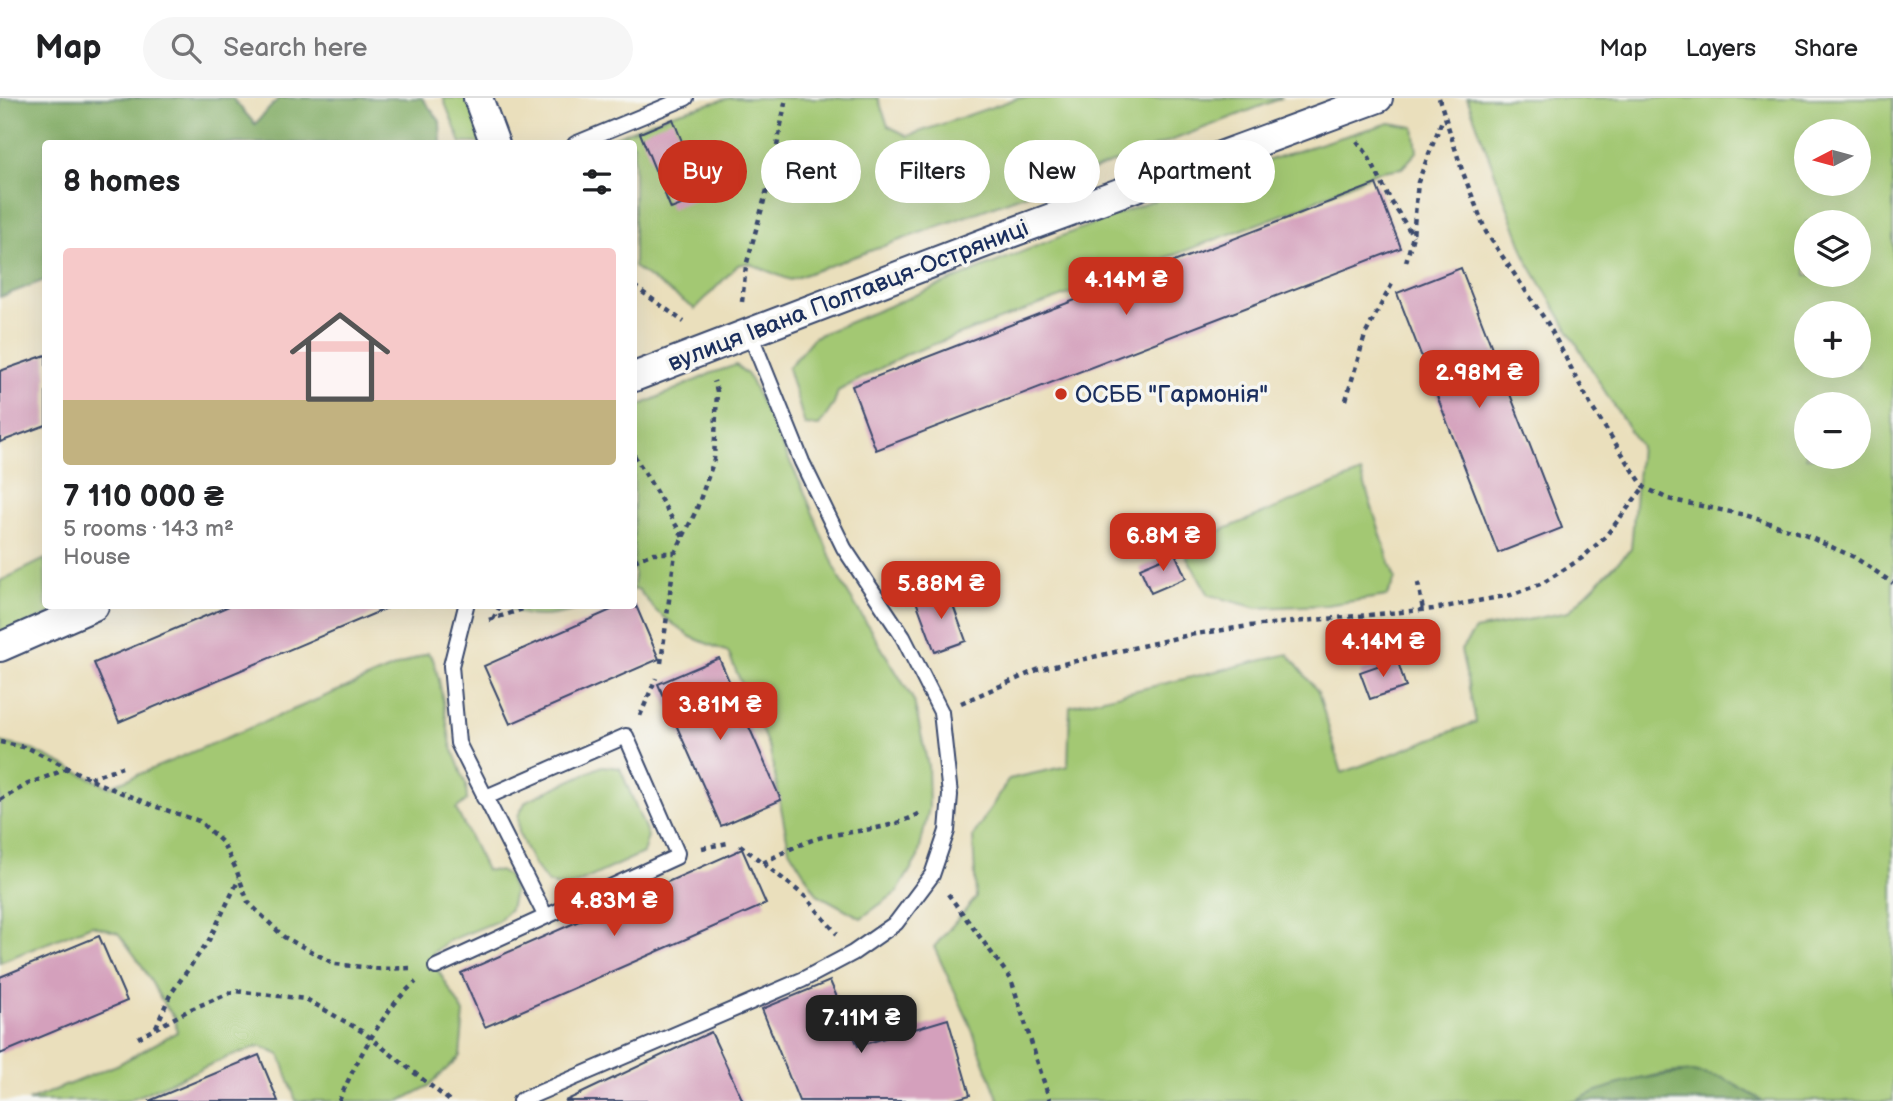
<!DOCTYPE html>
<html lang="en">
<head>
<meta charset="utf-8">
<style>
	body { margin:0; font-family:"Balsamiq Sans",sans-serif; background:#f6f6f6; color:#202124; height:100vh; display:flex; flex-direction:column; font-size:26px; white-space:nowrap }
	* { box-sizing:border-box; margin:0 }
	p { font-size:23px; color:#757577 }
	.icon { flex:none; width:38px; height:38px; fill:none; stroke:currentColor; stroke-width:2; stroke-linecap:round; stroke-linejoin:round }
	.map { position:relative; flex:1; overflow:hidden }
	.details { position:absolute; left:42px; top:42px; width:595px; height:469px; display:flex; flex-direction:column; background:#fff; border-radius:7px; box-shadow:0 7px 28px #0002 }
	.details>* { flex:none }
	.top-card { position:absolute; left:658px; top:42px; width:665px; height:63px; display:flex; gap:14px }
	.needle { width:46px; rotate:264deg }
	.tools { position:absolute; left:1794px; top:21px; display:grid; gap:14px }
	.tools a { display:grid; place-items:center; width:77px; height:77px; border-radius:50%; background:#fff; box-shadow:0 7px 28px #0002; font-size:35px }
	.price { position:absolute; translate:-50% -60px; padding:0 16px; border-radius:14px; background:#c8321e; color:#fff; font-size:23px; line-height:46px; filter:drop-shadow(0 2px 4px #0008) }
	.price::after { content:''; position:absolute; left:50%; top:42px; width:21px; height:16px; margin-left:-10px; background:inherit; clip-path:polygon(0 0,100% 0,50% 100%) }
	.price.selected { background:#222; color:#fff }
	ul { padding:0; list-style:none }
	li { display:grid; align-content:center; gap:14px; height:371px; padding:0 21px }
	li span { display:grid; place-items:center; height:217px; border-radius:7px; color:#555 }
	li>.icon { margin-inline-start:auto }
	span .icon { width:126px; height:126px; fill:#fffc; stroke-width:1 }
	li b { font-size:30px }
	h2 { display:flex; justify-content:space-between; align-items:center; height:84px; padding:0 21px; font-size:30px }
	.chip { padding:0 24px; border-radius:32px; background:#fff; box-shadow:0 7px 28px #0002; font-size:24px; line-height:63px }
	.chip.selected { background:#c8321e; color:#fff }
	header { display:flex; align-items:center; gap:42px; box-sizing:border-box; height:98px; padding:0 35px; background:#fff; border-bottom:2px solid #e0e0e0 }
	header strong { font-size:33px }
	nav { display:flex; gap:38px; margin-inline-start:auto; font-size:24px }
	.search { width:490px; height:63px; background:#f6f6f6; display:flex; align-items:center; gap:18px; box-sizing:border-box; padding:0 24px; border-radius:38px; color:#757577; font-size:26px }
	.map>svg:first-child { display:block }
	.green { fill:#a3c873; stroke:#5f7c68; stroke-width:2; fill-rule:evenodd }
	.forest { fill:#82ac65; stroke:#4e6e62; stroke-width:2 }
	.building { fill:#d4a0bc }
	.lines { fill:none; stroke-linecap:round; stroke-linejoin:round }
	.service-casing { stroke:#3a496c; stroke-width:18 }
	.minor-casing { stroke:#3a496c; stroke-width:32 }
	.path { stroke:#3a496c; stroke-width:4.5; stroke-dasharray:5 5; stroke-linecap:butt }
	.service { stroke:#fff; stroke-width:14 }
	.minor { stroke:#fff; stroke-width:28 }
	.poi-dot { fill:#c8321e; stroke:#f6f6f2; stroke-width:2.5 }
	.labels { text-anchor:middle; stroke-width:7; stroke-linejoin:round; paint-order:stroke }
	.street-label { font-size:24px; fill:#1b2f5e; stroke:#f6f6f2 }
	.poi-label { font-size:24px; fill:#1b2f5e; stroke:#f6f6f2; text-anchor:start }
</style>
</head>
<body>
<header>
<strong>Map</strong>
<div class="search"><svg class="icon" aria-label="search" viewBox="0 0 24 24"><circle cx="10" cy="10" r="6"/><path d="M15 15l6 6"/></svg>Search here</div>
<nav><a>Map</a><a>Layers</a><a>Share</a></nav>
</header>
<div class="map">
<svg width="1893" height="1003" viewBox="0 0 1893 1003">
	<rect width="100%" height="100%" fill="#f6f6f2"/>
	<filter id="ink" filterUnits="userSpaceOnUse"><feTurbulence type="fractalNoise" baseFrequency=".0143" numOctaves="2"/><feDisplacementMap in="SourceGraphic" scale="14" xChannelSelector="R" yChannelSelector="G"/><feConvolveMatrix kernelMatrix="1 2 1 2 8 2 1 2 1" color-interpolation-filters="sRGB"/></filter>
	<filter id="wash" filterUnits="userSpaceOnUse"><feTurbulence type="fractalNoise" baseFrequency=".00686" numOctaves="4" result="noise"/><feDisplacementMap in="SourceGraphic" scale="28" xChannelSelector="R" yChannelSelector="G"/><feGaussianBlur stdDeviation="1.57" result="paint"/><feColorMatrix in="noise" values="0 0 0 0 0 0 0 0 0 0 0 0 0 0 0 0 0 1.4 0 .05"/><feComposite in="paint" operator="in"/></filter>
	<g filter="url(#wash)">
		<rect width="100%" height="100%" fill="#eadfbc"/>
		<!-- green -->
		<path class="green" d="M443 0H467L483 45H461Z
			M730 0H878L888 28 908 38 1018 0H1282L1118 63 790 182 748 165 738 167 695 211 634 169V46H598L668 17Z
			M1467 0H1893V1003H1763C1747 992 1712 976 1692 974 1667 971 1598 991 1576 1003H999L969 924 934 849 976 800 973 738 1009 681 1068 668 1070 608 1288 556 1318 594 1342 675 1476 624 1461 552 1475 532 1568 514 1631 451 1640 348 1604 292 1528 164ZM1806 33H1858V86H1806ZM1806 124H1858V177H1806ZM1806 215H1858V268H1806ZM1806 306H1858V359H1806Z
			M1390 25 1414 29 1417 54 1402 70 1376 74 1300 110 905 257 838 293 834 306 819 328 805 327 788 270 814 239C1003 161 1193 80 1390 25Z
			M736 267 748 277 804 393 840 482 914 603 928 668 929 710 918 759 897 794 861 820 817 796 789 751 770 652 728 554 691 539 656 513 638 491 634 492V310L712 275Z
			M1361 375 1395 481 1387 498 1326 507 1257 510 1209 497 1181 449Z
			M45 461 46 508H68L0 539V483Z
			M507 508H589C564 516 530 526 507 508Z
			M428 555 433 561 439 582 451 647 466 687 467 702 456 711 486 772 499 773 508 778 514 794 510 811 498 823 448 843 433 855 436 869 464 915 460 958 429 988 400 1003H296L280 957 260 948 228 959 127 1003H28L119 966 177 934 175 920 165 908 141 866 118 835 92 827 0 864V644L28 650 109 689Z
			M602 668 620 670 648 738 643 755 567 790 548 785 534 767 519 736 518 718 526 703Z"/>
		<!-- forest -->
		<path class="forest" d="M0 0H232L255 26 279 0H422L440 23 441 45 46 46 45 182 0 199Z
			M1692 974 1723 980 1763 1003H1576C1608 985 1656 977 1692 974Z"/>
		<g id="blocks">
			<!-- building -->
			<path class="building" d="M673 21 704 98 671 111 640 35Z
				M1376 86 1401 150 876 352 852 288Z
				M1461 170 1562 430 1498 455 1397 195Z
				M46 257V327L0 344V273Z
				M1175 455 1186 480 1151 495 1140 470Z
				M947 491 966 543 935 554 916 503Z
				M634 503 659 561 510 626 484 568 620 508H634Z
				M229 508H392L119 624 94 565Z
				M719 560 781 702 721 728 658 586Z
				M1397 561 1406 589 1370 601 1360 574Z
				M742 751 766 806 485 929 461 875Z
				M99 838 127 903 0 956V879Z
				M830 883 858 948 948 921 970 997 949 1003H799L762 911Z
				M711 934 743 1003H565Z
				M259 957 278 1003H149Z"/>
		</g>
	</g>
	<g filter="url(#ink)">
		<use href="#blocks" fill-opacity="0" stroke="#3a496c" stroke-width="2"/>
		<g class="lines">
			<defs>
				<path id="service" d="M575 46 686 0
					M466 508 451 568 458 645 545 817
					M436 869 676 759 677 755 626 638 484 700
					M520 1003 802 882 853 855 896 825 932 777 947 733 950 697 941 614 903 539 844 450 802 364 749 233"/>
				<path id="minor" d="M478 0 495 46
					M634 279 1008 136 1378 0
					M0 549 94 508"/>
			</defs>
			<!-- service casing -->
			<use href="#service" class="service-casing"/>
			<!-- minor casing -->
			<use href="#minor" class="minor-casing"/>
			<!-- path -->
			<path class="path" d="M1439 0 1462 72 1486 134 1548 226 1591 308 1644 389 1668 401 1745 417 1800 435 1854 459 1893 485
				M1357 43 1367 56 1391 103 1413 138
				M1406 164 1413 138 1418 84 1443 20
				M634 188 684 224
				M742 204 746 168 773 70 786 0
				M1346 302 1365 237 1393 184
				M634 357 683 439
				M634 463 653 455H675
				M1418 485 1423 512
				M493 521 500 508
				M489 522 532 508
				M661 565 675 455 696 413 714 362 717 293 714 283
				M961 605 1037 572 1189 537 1250 528 1433 511 1511 497 1543 485 1582 460 1605 439 1644 389
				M640 618 656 580
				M0 644 28 650 100 686 154 708 199 723 222 744 236 771 248 804 284 839 335 866 380 871 410 870
				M90 680 122 669
				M0 702 28 686 69 670
				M740 747 806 799 837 836
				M702 750 728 745
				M763 765C782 755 802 744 823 739 855 732 892 732 922 714
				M948 796 1011 881 1050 1003
				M156 929 170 897 209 842 239 781
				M138 940 191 911 235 893 306 901 363 934 450 1003
				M339 1003C354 967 385 908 416 884"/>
			<!-- service -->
			<use href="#service" class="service"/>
			<!-- minor -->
			<use href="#minor" class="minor"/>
		</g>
	</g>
	<!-- markers -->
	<circle class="poi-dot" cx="1061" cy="296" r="7"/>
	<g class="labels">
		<!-- street labels -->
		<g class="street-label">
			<text transform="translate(848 197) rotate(-21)" y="8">вулиця Івана Полтавця-Остряниці</text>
		</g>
		<!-- poi labels -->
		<g class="poi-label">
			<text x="1075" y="304">ОСББ "Гармонія"</text>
		</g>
	</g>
</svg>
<div class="tools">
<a><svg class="needle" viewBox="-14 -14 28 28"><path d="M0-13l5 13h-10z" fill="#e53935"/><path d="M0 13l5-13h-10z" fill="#757577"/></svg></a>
<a><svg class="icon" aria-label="layers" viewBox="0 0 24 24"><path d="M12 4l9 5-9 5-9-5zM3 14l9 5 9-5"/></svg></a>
<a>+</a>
<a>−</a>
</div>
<b class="price" style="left:1126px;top:219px">4.14M ₴</b>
<b class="price" style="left:1479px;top:312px">2.98M ₴</b>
<b class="price" style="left:1163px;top:475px">6.8M ₴</b>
<b class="price" style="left:941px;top:523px">5.88M ₴</b>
<b class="price" style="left:1383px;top:581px">4.14M ₴</b>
<b class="price" style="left:720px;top:644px">3.81M ₴</b>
<b class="price" style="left:614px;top:840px">4.83M ₴</b>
<b class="price selected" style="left:861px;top:957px">7.11M ₴</b>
<div class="top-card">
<a class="chip selected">Buy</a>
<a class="chip">Rent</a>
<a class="chip">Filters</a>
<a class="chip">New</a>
<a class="chip">Apartment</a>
</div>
<section class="details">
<h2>8 homes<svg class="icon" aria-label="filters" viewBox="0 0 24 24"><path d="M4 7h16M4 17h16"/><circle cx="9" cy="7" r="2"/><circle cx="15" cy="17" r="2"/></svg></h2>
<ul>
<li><span style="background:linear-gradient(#f6c9c9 70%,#c2b280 0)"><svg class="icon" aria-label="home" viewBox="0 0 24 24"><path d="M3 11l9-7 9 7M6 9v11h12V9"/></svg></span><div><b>7 110 000 ₴</b><p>5 rooms · 143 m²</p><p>House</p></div></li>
</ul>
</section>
</div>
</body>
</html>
